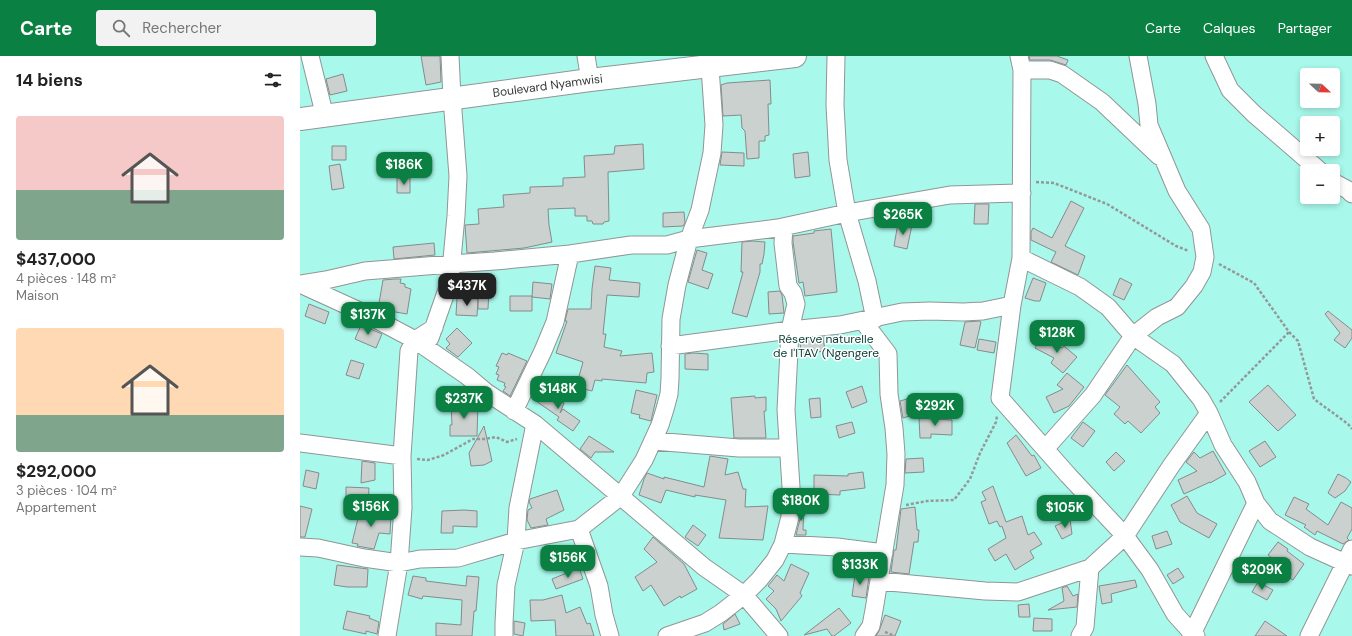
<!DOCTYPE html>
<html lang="fr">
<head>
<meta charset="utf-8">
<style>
	body { margin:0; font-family:"DM Sans",sans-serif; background:#f2f2f2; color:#222; height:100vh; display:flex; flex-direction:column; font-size:15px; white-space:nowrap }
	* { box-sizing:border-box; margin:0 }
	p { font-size:13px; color:#767676 }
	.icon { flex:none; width:22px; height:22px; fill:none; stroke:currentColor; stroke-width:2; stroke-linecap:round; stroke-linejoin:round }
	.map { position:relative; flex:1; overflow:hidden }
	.sheet { display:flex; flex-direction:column; background:#fff; width:300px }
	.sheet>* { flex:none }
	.needle { width:26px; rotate:112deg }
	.controls { position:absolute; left:1000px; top:12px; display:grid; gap:8px }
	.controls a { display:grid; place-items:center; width:40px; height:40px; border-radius:4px; background:#fff; box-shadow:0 2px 6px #0003; font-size:20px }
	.price { position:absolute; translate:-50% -34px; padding:0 9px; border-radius:8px; background:#0b8043; color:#fff; font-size:13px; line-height:26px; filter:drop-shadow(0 1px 2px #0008) }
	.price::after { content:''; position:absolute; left:50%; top:24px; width:12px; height:9px; margin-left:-6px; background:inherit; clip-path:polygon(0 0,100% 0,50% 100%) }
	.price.active { background:#222; color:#fff }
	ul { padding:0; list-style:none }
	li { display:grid; align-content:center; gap:8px; height:212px; padding:0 16px }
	li span { display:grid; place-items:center; height:124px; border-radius:4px; color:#555 }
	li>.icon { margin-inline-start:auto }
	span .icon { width:72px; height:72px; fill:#fffc; stroke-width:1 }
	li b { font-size:17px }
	h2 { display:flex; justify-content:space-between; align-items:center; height:48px; padding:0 16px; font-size:17px }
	header { display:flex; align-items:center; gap:24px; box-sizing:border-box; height:56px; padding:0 20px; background:#0b8043; color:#fff }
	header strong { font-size:19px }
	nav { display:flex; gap:22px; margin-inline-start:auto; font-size:14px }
	.search { width:280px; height:36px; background:#f2f2f2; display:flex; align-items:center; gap:10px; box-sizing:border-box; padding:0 14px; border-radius:4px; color:#767676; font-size:15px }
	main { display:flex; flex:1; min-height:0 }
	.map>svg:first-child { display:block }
	.green { fill:#a8f8eb; fill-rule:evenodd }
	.building { fill:#cad1cf; stroke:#858c8b }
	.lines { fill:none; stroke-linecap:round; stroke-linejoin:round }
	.minor-casing { stroke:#909695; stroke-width:19 }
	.major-casing { stroke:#909695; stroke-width:24 }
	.path { stroke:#949998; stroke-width:2.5; stroke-dasharray:3 2; stroke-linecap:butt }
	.minor { stroke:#fff; stroke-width:17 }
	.major { stroke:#fff; stroke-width:22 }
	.labels { text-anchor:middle; stroke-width:3; stroke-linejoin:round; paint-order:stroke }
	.street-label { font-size:12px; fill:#373a39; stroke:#fff }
	.park-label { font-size:12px; fill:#0a3a34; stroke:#fff }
</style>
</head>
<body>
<header>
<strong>Carte</strong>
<div class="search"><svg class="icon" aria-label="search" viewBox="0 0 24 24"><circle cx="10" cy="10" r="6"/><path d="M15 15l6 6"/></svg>Rechercher</div>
<nav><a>Carte</a><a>Calques</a><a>Partager</a></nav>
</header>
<main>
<section class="sheet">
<h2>14 biens<svg class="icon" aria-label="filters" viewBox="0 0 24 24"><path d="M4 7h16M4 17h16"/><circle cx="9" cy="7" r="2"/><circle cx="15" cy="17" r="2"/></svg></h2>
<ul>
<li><span style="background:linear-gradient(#f6c9c9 60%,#7fa58c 0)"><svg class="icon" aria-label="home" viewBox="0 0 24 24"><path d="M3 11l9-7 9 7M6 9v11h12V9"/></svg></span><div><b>$437,000</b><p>4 pièces · 148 m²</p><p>Maison</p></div></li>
<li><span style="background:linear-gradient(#ffd9b3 70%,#7fa58c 0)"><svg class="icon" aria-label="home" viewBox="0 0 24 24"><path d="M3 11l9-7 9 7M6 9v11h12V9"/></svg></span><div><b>$292,000</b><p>3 pièces · 104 m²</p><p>Appartement</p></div></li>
</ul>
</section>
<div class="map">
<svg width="1052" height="580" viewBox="0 0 1052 580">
	<rect width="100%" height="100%" fill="#f4fbfa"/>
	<!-- green -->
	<path class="green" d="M0 0H1052V580H0ZM1007 19H1033V45H1007ZM1007 67H1033V93H1007ZM1007 115H1033V141H1007Z"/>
	<!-- building -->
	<path class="building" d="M121 0H140L141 26 126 29Z
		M729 0H757L768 4 766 9 750 4H730Z
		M43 18 47 35 30 39 26 23Z
		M470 24 471 48H468L469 79 465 80V85H459V102L447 103 445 75 442 72 441 59 423 60 421 29 427 27Z
		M343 88 344 113 308 116 309 165 304 166 303 168H293L292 165H287V160H275V152L248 153 249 169 252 186 224 192 167 197 165 169 179 168 178 153 204 151 203 139 230 137V131L263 130V122L285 121 284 100 314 98 315 90Z
		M32 90H46V104H32Z
		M422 96 444 97V110L420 109Z
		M508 96 510 120 495 122 493 98Z
		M40 108 44 132 32 134 29 110Z
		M97 122H110V137H97Z
		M771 145 784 152 765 190 785 200 778 219 751 206 756 196 731 184V176L733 172 752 182Z
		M675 148H689L688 168H674Z
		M384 156 385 167 383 170 363 171V157Z
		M598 167 612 169 607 193 594 190Z
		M531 173 537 236 505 240 503 226 499 227 493 186V180L514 177V175Z
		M453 185 465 186 464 198 462 208H460V216L447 261 432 257 443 216H441L442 186Z
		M134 187 135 199 94 203 93 191Z
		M397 194 407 197 402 214 413 218 408 233 388 226Z
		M295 210 311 212 309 224 340 227 339 241 307 239 303 278H306L304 291 322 295 320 300 352 297 354 316 347 317 346 327 302 323V325L295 324 292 335 276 331 283 306 256 297 267 265H265L268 253H291L292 233Z
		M733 222 746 227 740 245H735L725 242Z
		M820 222 832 228 824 244 813 239Z
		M95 223H101L100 227 105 228V231L111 233 107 258 78 253 83 224Z
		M233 226 252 228 250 243 232 241Z
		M178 234H189L188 253H178Z
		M480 235 482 239 484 257 469 258 468 236Z
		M210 240H232V255H210Z
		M157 242 178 243 177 260 156 259Z
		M9 248 29 256 25 268 5 260Z
		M1028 255 1052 274V282L1045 292 1034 284 1040 277 1025 258Z
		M679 265 681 266 675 292 660 289 665 266Z
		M61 269 82 278 76 292 55 283Z
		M157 272 172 287 158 301 146 292 150 288 146 283Z
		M523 281 525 295 501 298 500 284Z
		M741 281 762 292 764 290 777 301 763 317 751 307 754 302 735 292Z
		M679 283 696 286 694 297 677 294Z
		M202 297 207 299 208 297 227 305 210 340 203 335 206 331 204 330 205 327 197 324 199 319 196 318 199 311 196 310Z
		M393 297 408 298V314L385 313V298Z
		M51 304 64 308 59 323 46 319Z
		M827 309 860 346 855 351 860 357 841 377 828 365 825 368 814 358 820 351 805 339Z
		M767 317 784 331 769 350 754 357 746 341 763 333 757 329Z
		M968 329 996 359 978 375 949 346Z
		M562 330 567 346 552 352 546 336Z
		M243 333 264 347 260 357 263 353 280 365 273 375 257 364 259 361 236 345Z
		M336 334 357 339 351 365 339 362 340 359 331 357Z
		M455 340V342L466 341V355H464L466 382H434L431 342Z
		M614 341 619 357 603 362 600 345Z
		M520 342 521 361 511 362 509 343Z
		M178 346 177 380H150V369H152L151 348Z
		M619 362 652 364V379L631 378V382H620Z
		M552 366 555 377 539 382 536 370Z
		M783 366 795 375 783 391 771 382Z
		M184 370 192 405 184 409 171 410 169 397Z
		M716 379 732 400 734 399 741 412 726 420 707 387Z
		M289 380 314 396H295L291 402 280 393Z
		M965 385 976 401 960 411 949 395Z
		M913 395 926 418 910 427V426L884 438 878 424 897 415 886 406 894 396 900 402Z
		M816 396 825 405 814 415 806 406Z
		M410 400 428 403 425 419 438 416 443 433H446L445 451 468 450 463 484 419 482 426 444 395 439V441L366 434 361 447 339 439 344 423 347 417 364 423V421L404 431Z
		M623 402 624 416 605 417 606 403Z
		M62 405 75 407V424L61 427Z
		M6 414 19 417 16 433 3 430Z
		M563 416 565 432 540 435V439L514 438V419L548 420V418Z
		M1038 418 1046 422 1051 426 1045 435 1035 442 1028 437Z
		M693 430 706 466 722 460 728 479 734 476 742 488 730 495 734 502 715 514 706 498 695 505 688 493 706 482 702 470 700 471 697 465 689 468 681 446 686 444 682 436Z
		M46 431 69 432 68 449 46 448Z
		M257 434 264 454 246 463 248 469 231 472 227 464 228 454 232 452 229 446 230 443Z
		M887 440 897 457 917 468 909 482 880 466 871 449Z
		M994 441 1009 448 1006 453 1028 469 1041 446 1052 452V473L1047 482 1049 484 1043 488 1017 475 1015 479 1004 471 1006 469 985 459Z
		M500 446 504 447 503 474H506V479H496L500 463Z
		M0 450 12 453 5 481H0Z
		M615 451 617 474H619L618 486H614L609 518 591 516 594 494H596L601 453Z
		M60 454 91 459 90 478 79 477 74 493 57 490 58 488 52 487Z
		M164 454 177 455V471L153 470V477H141L142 455Z
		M770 463 772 478 762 483 755 470Z
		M393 469 406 479 398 490 385 481Z
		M867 475 872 488 856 493 852 480Z
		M353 481 384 508 397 533 381 542 380 540 364 550 351 529 343 535 335 521 357 506 344 493Z
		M978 486 988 493 987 495 1004 508 993 524 982 517 984 511 968 499Z
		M491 508 509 517 500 537 502 540 481 565 476 553 466 543 474 535 468 530 477 519 484 525Z
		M37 509 68 513 67 531H47L34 529Z
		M279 512 283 523 256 533 252 523Z
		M878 512 884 521 873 528 867 519Z
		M555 519 569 521 566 542 552 540Z
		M113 520 126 522V525L166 530 167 520 179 521 176 555H174L172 580H136V567L161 569 162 544 123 540 122 543 108 539Z
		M835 524 837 531 811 538 812 546 802 548 799 530Z
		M958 526 973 534 967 544 952 536Z
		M767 530 773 540 778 538 777 551 748 554 764 545 762 532Z
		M262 539 266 557 280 551 287 568 290 567 294 580H256L255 564 231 565 230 544H243Z
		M729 548 730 561H719L718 549Z
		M539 552 551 567 534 580H532L527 573 504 579Z
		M47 555 70 560 69 562 79 566 77 578 66 575V578L43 573Z
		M435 558 440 568 424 574 423 568Z
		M585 559 601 565 595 580H576L579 575Z
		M734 562 752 563V575H733Z
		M214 565 225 567 223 580 214 578Z
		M965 565 987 580H955Z"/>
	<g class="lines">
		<defs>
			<path id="minor" d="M10 0 25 61
				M286 0 290 24
				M536 0 535 49 538 104 547 157 567 225 575 263
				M719 0 722 14 721 202 712 249 700 342 768 419 825 480 850 514 875 558 892 577 896 580
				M914 0 930 34 954 58 1020 115
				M722 14H750L762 18 802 46 859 100
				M1033 126 1048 134 1052 138
				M721 202 780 231 808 251 833 280 873 308 901 343 909 357 923 389 947 426 956 447 970 465 1010 491 1052 510
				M0 228 26 224 65 215 151 208 195 205 270 198 331 189H367L389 183 478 172 547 157 650 139 722 137
				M0 228 68 259 115 284 167 320 186 336 235 368 404 511 444 539 479 580
				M563 265 588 298 589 338 594 372 596 398 595 429 574 554 571 570 564 580
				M130 282 150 225 156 160 158 120 152 42 150 0
				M370 290 490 274 540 269 602 256 630 255 663 256 683 255 712 249
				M214 355 243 295 255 266 270 198
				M353 385 439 392H488
				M0 387 102 400
				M745 393 793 339 833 280 857 261 877 251 894 230 902 216 905 201 901 173 877 135 849 69 847 48 838 0
				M279 473 299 530 304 559 310 580
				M483 488 537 491 584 497
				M0 491 18 492 64 502 99 507 120 503 158 502 216 485 279 473 321 440 344 404 360 369 365 353 369 338 370 323 371 263 377 229 389 183 400 154 412 97 414 69 410 11
				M579 525 685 535 718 536 790 512 825 480 871 410 909 357
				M87 580 99 507 103 452 102 400 109 295 115 284 134 272
				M204 580V567L206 529 216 485 218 452 235 368
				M367 580 405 567 421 557 444 539 459 524 475 504 483 488 490 461 491 431 486 354 490 274 496 248 493 237 488 230 483 187 484 171
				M780 580 785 571 790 512
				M891 580 956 447
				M1009 580 1052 493"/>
			<g id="major">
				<path id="s1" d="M0 63 290 24 495 0"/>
			</g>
		</defs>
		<!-- minor casing -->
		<use href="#minor" class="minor-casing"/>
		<!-- major casing -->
		<use href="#major" class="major-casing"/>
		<!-- path -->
		<path class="path" d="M736 126 754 127 807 148 876 190 889 195
			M919 208 954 227 989 276 998 285 1014 343 1048 368 1052 373
			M920 346 989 276
			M117 403 128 404 144 399 173 383H185L196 381 207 386 217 383
			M606 449 627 445 654 444 670 423 680 397 696 366 697 360
			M585 576 595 580"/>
		<!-- minor -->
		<use href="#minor" class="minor"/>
		<!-- major -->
		<use href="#major" class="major"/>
	</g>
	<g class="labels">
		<!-- street labels -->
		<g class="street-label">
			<text dy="4" stroke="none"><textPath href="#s1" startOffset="250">Boulevard Nyamwisi</textPath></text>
		</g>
		<!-- park labels -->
		<g class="park-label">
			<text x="526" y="287">Réserve naturelle<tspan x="526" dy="14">de l'ITAV (Ngengere</tspan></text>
		</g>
	</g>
</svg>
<div class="controls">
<a><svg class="needle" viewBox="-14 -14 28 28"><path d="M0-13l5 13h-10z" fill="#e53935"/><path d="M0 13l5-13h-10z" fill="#767676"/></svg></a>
<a>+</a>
<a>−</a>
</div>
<b class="price" style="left:104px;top:130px">$186K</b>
<b class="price" style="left:603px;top:180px">$265K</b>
<b class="price active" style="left:167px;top:251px">$437K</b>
<b class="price" style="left:68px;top:280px">$137K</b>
<b class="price" style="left:757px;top:298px">$128K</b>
<b class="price" style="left:258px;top:354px">$148K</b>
<b class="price" style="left:164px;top:364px">$237K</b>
<b class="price" style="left:635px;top:371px">$292K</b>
<b class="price" style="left:501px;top:466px">$180K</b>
<b class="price" style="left:71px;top:472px">$156K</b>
<b class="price" style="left:765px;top:473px">$105K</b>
<b class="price" style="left:268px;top:523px">$156K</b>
<b class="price" style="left:560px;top:530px">$133K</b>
<b class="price" style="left:962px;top:535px">$209K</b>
</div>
</main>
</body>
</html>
